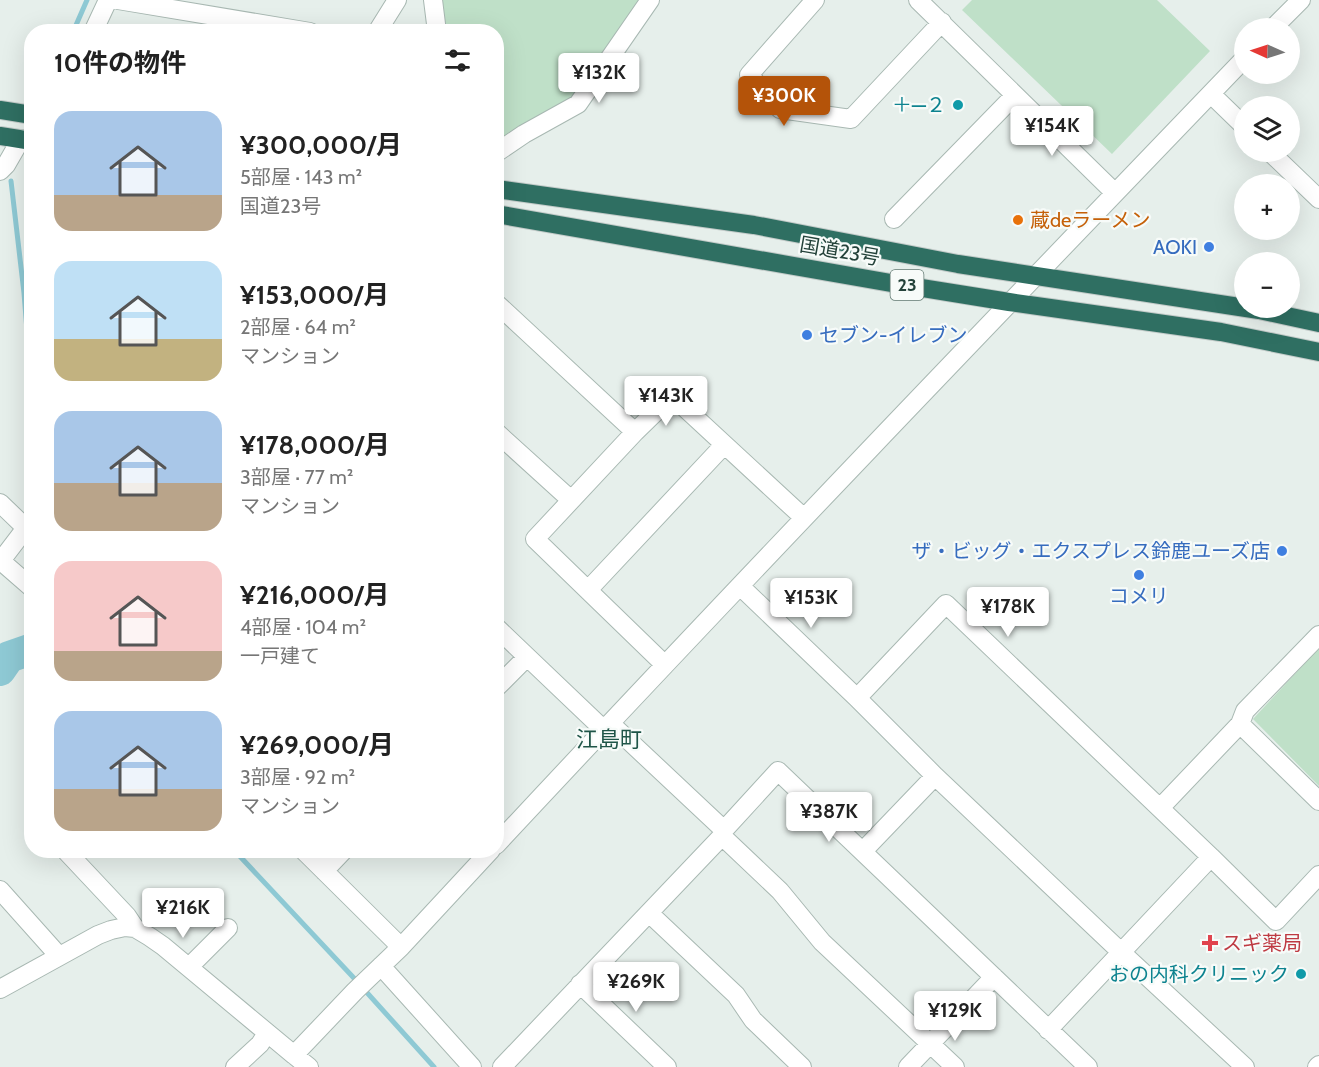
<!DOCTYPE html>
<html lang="ja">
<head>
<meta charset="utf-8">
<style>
	body { margin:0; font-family:Cabin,"Noto Sans JP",sans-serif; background:#f2f2f2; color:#222; height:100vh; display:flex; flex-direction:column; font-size:22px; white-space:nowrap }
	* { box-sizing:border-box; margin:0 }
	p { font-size:20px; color:#767676 }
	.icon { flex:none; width:33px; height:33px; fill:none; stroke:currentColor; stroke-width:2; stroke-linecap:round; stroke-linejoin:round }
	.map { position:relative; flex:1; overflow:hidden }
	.drawer { position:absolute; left:24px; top:24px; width:480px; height:834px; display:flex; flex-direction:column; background:#fff; border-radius:24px; box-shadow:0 6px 24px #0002 }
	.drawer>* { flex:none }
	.needle { width:39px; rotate:273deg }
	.tools { position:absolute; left:1234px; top:18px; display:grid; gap:12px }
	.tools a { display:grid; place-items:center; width:66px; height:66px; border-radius:50%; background:#fff; box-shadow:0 6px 24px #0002; font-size:30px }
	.price { position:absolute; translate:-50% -51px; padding:0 14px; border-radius:6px; background:#fff; color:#222; font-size:20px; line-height:39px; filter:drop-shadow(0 2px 3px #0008) }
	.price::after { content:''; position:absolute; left:50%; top:36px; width:18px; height:14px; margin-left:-9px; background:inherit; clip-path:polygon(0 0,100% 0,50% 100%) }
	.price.current { background:#b45309; color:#fff }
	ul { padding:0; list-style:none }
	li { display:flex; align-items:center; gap:18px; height:150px; padding:0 30px }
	li span { display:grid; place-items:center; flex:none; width:168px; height:120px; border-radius:18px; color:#555 }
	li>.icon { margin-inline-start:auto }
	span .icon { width:72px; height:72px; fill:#fffc; stroke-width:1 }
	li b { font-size:26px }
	h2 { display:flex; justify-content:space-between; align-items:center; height:72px; padding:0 30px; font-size:26px }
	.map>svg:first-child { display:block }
	.green { fill:#bfe0c8 }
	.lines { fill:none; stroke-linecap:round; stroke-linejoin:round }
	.stream { stroke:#8ec9d4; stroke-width:5 }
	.river { stroke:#8ec9d4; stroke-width:32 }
	.minor-casing { stroke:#a8b8b2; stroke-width:20 }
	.highway-casing { stroke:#c2cac8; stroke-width:20 }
	.minor { stroke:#fff; stroke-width:18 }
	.highway { stroke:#2f6f62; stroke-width:18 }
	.culture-dot { fill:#0f9aa8; stroke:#f7fbf9; stroke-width:2 }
	.food-dot { fill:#e8710a; stroke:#f7fbf9; stroke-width:2 }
	.shop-dot { fill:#3f7fe0; stroke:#f7fbf9; stroke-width:2 }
	.health-dot { fill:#e0444e; stroke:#f7fbf9; stroke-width:2 }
	.labels { text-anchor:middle; stroke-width:4.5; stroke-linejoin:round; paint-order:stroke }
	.shield { fill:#f7fbf9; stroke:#637a73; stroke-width:1.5 }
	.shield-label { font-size:18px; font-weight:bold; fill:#24423a }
	.culture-label { font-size:20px; fill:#0d838f; stroke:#f7fbf9; text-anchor:end }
	.food-label { font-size:20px; fill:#c56008; stroke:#f7fbf9; text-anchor:start }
	.shop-label { font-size:20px; fill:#366cbe; stroke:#f7fbf9; text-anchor:end }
	.street-label { font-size:20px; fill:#24423a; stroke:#f7fbf9 }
	.health-label { font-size:20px; fill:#be3a42; stroke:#f7fbf9; text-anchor:start }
	.quarter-label { font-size:22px; fill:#1f5548; stroke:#f7fbf9 }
</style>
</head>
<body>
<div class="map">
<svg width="1319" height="1067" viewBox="0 0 1319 1067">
	<rect width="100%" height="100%" fill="#e6efeb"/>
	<!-- green -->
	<path class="green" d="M438 0H645L575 99 497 146 496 32 441 31Z
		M972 0H1157L1210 51 1112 154 962 10Z
		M1319 648V786L1253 719Z"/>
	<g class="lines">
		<!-- stream -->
		<path class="stream" d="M73 32 87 0
			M11 181 24 293 32 393
			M234 850 352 976 434 1067"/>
		<!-- river -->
		<path class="river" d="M0 670 9 657 32 649"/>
		<defs>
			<path id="minor" d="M118 0 310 32
				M433 0 437 32
				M815 0 749 75 780 109 851 119 942 22
				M918 0 1115 193
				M1273 28 1301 0
				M93 32 108 0
				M377 32 397 0
				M1211 94 1245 127
				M1270 152 1319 199
				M496 153 524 134 578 104 650 0
				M0 171 6 165 21 139
				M894 219 1014 96
				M496 303 635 432
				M496 432 571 500
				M0 503 26 528
				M1 561 32 588
				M0 562 32 520
				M740 586 857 698 935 776 1122 953 1245 1067
				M588 590 724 445
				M496 627 604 730
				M665 665 535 539 635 432 672 396 804 518
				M496 688 527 657
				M857 698 946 604 1211 857 1048 1030
				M610 723 724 830
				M1240 724 1319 801
				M1160 808 1240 724 1245 711 1319 635
				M722 836 780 891 822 942 955 1067
				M496 845C743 580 994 319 1245 58
				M65 850 127 916 135 928
				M303 850 401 947
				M863 851 935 776
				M1211 857 1276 921 1319 875
				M324 871 344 850
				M0 890 59 956
				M649 913 736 995 753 1020 802 1067
				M381 966 472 1067
				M189 967 228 928
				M580 984 667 1067
				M0 989 98 935 111 930 125 927 135 928 150 937 163 946 294 1055 355 991 401 947 491 850
				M294 1055 309 1067
				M235 1067 260 1044 267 1033
				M502 1067 722 836 724 830 778 771 1088 1067
				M908 1067 994 977
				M1317 1067 1319 1065"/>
			<path id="highway" d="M0 110 32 115
				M0 136 32 141
				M496 189 754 225 958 264 1259 310 1319 323
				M496 214 891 283 1009 302 1221 332 1319 352"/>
		</defs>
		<!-- minor casing -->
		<use href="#minor" class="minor-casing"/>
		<!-- highway casing -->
		<use href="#highway" class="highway-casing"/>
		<!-- minor -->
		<use href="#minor" class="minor"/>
		<!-- highway -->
		<use href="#highway" class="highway"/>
	</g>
	<!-- markers -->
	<g class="culture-dot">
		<circle cx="958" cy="105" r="6"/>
		<circle cx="1301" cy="974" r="6"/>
	</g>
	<circle class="food-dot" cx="1018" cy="220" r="6"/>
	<g class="shop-dot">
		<circle cx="1209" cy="247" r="6"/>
		<circle cx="807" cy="335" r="6"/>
		<circle cx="1282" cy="551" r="6"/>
		<circle cx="1139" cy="575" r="6"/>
	</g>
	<path class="health-dot" d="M1207 934h6v6h6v6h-6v6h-6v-6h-6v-6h6z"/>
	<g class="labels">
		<!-- shield labels -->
		<rect class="shield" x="890.5" y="270" width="33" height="30" rx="4.5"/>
		<g class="shield-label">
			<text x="907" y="291">23</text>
		</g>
		<!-- culture labels -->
		<g class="culture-label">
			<text x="946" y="112">＋―２</text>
			<text x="1289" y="981">おの内科クリニック</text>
		</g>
		<!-- food labels -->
		<g class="food-label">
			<text x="1030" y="227">蔵deラーメン</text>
		</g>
		<!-- shop labels -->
		<g class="shop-label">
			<text x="1197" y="254">AOKI</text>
			<text x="819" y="342" text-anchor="start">セブン-イレブン</text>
			<text x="1270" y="558">ザ・ビッグ・エクスプレス鈴鹿ユーズ店</text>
			<text x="1139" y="603" text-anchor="middle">コメリ</text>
		</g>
		<!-- street labels -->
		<g class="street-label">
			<text transform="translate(840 251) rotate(10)" y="7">国道23号</text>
		</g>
		<!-- health labels -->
		<g class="health-label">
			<text x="1222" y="950">スギ薬局</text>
		</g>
		<!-- quarter labels -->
		<g class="quarter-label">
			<text x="609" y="747">江島町</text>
		</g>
	</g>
</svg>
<div class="tools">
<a><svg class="needle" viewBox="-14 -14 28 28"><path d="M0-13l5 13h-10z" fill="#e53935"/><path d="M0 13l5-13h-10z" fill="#767676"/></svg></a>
<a><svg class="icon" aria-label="layers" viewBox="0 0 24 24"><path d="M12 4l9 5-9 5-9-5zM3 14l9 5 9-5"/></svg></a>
<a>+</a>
<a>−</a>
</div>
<b class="price" style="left:599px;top:104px">¥132K</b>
<b class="price current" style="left:784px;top:127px">¥300K</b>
<b class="price" style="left:1052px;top:157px">¥154K</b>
<b class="price" style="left:666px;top:427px">¥143K</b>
<b class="price" style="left:811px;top:629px">¥153K</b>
<b class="price" style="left:1008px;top:638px">¥178K</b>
<b class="price" style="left:829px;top:843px">¥387K</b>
<b class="price" style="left:183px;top:939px">¥216K</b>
<b class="price" style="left:636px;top:1013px">¥269K</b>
<b class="price" style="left:955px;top:1042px">¥129K</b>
<section class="drawer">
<h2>10件の物件<svg class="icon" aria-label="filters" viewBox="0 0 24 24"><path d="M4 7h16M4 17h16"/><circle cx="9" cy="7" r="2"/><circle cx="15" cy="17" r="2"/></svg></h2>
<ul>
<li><span style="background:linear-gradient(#a9c7e8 70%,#b9a48a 0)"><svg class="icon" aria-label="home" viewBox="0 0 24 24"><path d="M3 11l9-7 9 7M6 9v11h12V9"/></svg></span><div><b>¥300,000/月</b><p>5部屋 · 143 m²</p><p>国道23号</p></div></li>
<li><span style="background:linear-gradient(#bfe0f5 65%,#c2b280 0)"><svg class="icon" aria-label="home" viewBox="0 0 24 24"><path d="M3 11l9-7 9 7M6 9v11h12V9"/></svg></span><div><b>¥153,000/月</b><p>2部屋 · 64 m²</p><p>マンション</p></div></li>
<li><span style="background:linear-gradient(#a9c7e8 60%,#b9a48a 0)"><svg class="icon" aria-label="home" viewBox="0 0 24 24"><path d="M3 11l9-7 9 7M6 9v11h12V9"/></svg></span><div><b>¥178,000/月</b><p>3部屋 · 77 m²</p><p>マンション</p></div></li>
<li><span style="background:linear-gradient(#f6c9c9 75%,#b9a48a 0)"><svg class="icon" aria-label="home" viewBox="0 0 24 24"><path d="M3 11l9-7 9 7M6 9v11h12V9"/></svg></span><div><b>¥216,000/月</b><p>4部屋 · 104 m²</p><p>一戸建て</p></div></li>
<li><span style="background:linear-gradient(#a9c7e8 65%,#b9a48a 0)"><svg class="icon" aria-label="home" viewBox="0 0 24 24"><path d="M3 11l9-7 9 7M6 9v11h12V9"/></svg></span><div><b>¥269,000/月</b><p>3部屋 · 92 m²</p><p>マンション</p></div></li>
</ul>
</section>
</div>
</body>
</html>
